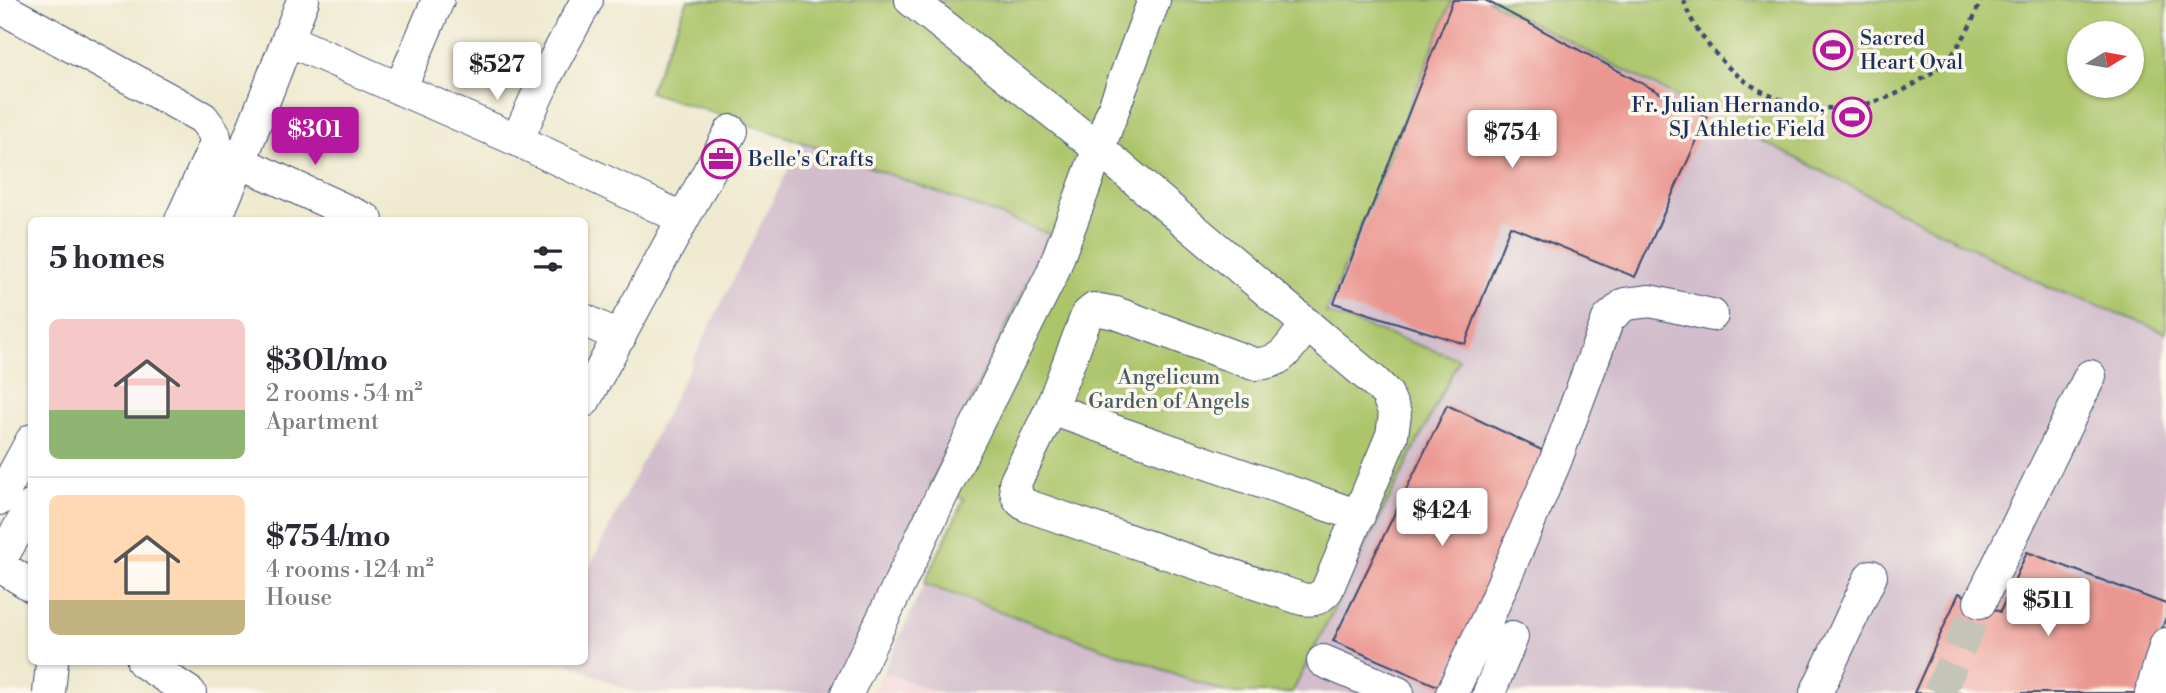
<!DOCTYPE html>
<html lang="en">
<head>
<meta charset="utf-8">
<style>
	body { margin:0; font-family:"Libre Bodoni",serif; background:#f7f7f7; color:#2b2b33; height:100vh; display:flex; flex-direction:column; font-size:26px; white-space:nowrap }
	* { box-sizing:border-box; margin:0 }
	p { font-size:23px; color:#7c7c81 }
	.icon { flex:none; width:38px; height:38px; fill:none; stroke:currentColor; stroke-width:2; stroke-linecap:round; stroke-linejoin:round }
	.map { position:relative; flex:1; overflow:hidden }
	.panel { position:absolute; left:28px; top:217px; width:560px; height:448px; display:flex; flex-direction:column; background:#fff; border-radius:10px; box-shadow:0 2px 5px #0004 }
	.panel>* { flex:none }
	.needle { width:46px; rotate:79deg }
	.fabs { position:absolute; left:2067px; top:21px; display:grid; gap:14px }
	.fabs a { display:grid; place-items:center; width:77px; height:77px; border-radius:50%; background:#fff; box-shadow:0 2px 5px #0004; font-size:35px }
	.price { position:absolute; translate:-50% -60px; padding:0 16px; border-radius:7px; background:#fff; color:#222; font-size:23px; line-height:46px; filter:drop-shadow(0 2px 4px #0008) }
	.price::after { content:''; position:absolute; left:50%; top:42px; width:21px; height:16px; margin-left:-10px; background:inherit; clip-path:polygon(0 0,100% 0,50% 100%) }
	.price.current { background:#b5179e; color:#fff }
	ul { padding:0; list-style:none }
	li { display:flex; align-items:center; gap:21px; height:175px; padding:0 21px }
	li+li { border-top:2px solid #e1e1e2 }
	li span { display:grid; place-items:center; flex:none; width:196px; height:140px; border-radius:10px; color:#555 }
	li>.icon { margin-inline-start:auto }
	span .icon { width:84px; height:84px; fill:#fffc; stroke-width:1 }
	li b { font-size:30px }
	h2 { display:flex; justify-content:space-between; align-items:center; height:84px; padding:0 21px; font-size:30px }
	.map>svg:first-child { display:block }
	.built { fill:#f5cfd9 }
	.industrial { fill:#d1bdcb }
	.green { fill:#acc56b; stroke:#647a64; stroke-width:2; fill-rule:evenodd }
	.building { fill:#eb9791 }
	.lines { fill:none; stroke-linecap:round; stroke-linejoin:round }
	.minor-tunnel { stroke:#c5c4b8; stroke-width:32; stroke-dasharray:32 16; stroke-linecap:butt }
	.minor-casing { stroke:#3b4b6f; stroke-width:34 }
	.path { stroke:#3b4b6f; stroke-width:4.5; stroke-dasharray:5 5; stroke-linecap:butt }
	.minor { stroke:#fff; stroke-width:32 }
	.labels { text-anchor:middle; stroke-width:7; stroke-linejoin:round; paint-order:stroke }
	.poi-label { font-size:21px; fill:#1b2f5e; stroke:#fbf7ec; text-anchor:start }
	.park-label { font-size:21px; fill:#465c62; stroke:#fbf7ec }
</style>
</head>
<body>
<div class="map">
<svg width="2166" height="693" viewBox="0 0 2166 693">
	<rect width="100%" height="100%" fill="#fbf7ec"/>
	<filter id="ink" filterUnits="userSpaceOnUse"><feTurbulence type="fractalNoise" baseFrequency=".0143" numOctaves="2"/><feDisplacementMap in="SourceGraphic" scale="14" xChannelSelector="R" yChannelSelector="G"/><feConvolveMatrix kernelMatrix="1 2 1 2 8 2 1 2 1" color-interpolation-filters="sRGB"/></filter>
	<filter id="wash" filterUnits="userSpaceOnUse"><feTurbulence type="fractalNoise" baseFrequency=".00686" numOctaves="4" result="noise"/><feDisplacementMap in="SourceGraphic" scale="28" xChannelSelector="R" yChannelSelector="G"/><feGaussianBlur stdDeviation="1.57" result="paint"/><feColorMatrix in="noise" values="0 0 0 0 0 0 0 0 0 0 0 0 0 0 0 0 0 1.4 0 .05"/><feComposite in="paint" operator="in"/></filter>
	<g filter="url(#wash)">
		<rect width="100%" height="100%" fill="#efe9cf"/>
		<!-- built -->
		<path class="built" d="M883 672 939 693H871Z"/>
		<!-- industrial -->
		<path class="industrial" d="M1452 0H1487L2046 286 2166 332V693H1292L1459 360 1326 313Z
			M802 142 1050 234 832 693H633L566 662H584L585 576Z
			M924 584 1228 693H939L883 672Z"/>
		<!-- green -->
		<path class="green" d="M688 0H1452L1326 313 1459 359 1292 693H1228L924 584 964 499 930 486 1050 234 802 142 649 92Z
			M1487 0H2166V332L2046 286ZM2132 33V86H2079V33Z"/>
		<g id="blocks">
			<!-- building -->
			<path class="building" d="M1453 0H1485L1707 118 1635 277 1510 226 1465 344 1334 303Z
				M1447 405 1548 453 1442 688 1333 641Z
				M2027 552 2166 604V617L2140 693H1914L1959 593 2000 612Z"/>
		</g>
	</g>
	<g filter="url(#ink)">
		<use href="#blocks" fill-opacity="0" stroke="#3b4b6f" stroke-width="2"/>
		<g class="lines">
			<!-- minor-tunnel -->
			<path class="minor-tunnel" d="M1939 693 1980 602"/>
			<defs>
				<path id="minor" d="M911 0 1099 149 1375 382 1387 394 1395 414 1392 435 1327 590C1319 599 1314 601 1302 599L1028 506C1017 501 1016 494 1015 483L1051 409 1087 315 1094 309 1116 313 1254 364C1284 364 1290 346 1307 324
					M0 7 203 118 214 133 216 143 181 220
					M288 40 517 140 682 218
					M400 89 438 0
					M517 140 548 72 587 0
					M240 162 367 220
					M215 220 240 162 303 0
					M584 320 620 337
					M584 401 731 131
					M1051 409 1359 516
					M0 499 32 440
					M0 560 32 506
					M0 566 32 586
					M1980 602 2090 376
					M1323 661 1398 693
					M143 662 190 693
					M49 693 52 662
					M847 693 948 482 1052 274 1154 0
					M1452 693 1489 615 1555 462 1608 319 1625 304 1650 301 1712 315
					M1489 693 1512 637
					M1816 693 1871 576
					M2151 693 2166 644"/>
			</defs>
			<!-- minor casing -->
			<use href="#minor" class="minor-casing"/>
			<!-- path -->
			<path class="path" d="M1684 0C1689 22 1709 47 1724 63 1779 119 1863 122 1925 77 1931 73 1938 69 1943 64 1961 46 1972 24 1981 0"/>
			<!-- minor -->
			<use href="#minor" class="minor"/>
		</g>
	</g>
	<!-- icons -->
	<defs>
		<symbol id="stadium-ring" viewBox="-11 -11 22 22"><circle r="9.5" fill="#fbf7ec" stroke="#b5179e" stroke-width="1.5"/><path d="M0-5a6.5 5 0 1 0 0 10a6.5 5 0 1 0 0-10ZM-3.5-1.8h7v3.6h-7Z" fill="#b5179e"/></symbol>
		<symbol id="office-ring" viewBox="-11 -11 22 22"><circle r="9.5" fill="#fbf7ec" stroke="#b5179e" stroke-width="1.5"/><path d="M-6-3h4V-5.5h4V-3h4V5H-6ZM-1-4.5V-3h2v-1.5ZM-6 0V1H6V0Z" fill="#b5179e"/></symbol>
	</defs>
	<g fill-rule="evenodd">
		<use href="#stadium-ring" x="1811" y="28" width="44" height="44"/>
		<use href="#stadium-ring" x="1830" y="95" width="44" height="44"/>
		<use href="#office-ring" x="699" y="137" width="44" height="44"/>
	</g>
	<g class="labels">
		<!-- poi labels -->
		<g class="poi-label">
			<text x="1860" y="45">Sacred<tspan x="1860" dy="24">Heart Oval</tspan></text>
			<text x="1825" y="112" text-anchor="end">Fr. Julian Hernando,<tspan x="1825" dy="24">SJ Athletic Field</tspan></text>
			<text x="748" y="166">Belle's Crafts</text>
		</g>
		<!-- park labels -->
		<g class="park-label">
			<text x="1169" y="384">Angelicum<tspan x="1169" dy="24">Garden of Angels</tspan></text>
		</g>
	</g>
</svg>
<div class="fabs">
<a><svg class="needle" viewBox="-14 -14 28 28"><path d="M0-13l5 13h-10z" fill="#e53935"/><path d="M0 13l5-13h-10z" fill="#7c7c81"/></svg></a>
</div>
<b class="price" style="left:497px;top:102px">$527</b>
<b class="price current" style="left:315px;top:167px">$301</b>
<b class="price" style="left:1512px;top:170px">$754</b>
<b class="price" style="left:1442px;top:548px">$424</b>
<b class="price" style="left:2048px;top:638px">$511</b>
<section class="panel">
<h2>5 homes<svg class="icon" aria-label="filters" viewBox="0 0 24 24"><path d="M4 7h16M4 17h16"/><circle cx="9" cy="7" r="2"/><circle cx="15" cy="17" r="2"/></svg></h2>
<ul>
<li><span style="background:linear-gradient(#f6c9c9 65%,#8fb573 0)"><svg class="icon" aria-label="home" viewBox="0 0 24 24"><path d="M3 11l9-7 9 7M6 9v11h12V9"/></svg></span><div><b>$301/mo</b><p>2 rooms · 54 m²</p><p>Apartment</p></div></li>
<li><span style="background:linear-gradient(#ffd9b3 75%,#c2b280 0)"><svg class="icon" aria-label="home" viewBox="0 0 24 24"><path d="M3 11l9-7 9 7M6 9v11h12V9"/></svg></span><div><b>$754/mo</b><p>4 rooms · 124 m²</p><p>House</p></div></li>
</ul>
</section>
</div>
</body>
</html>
